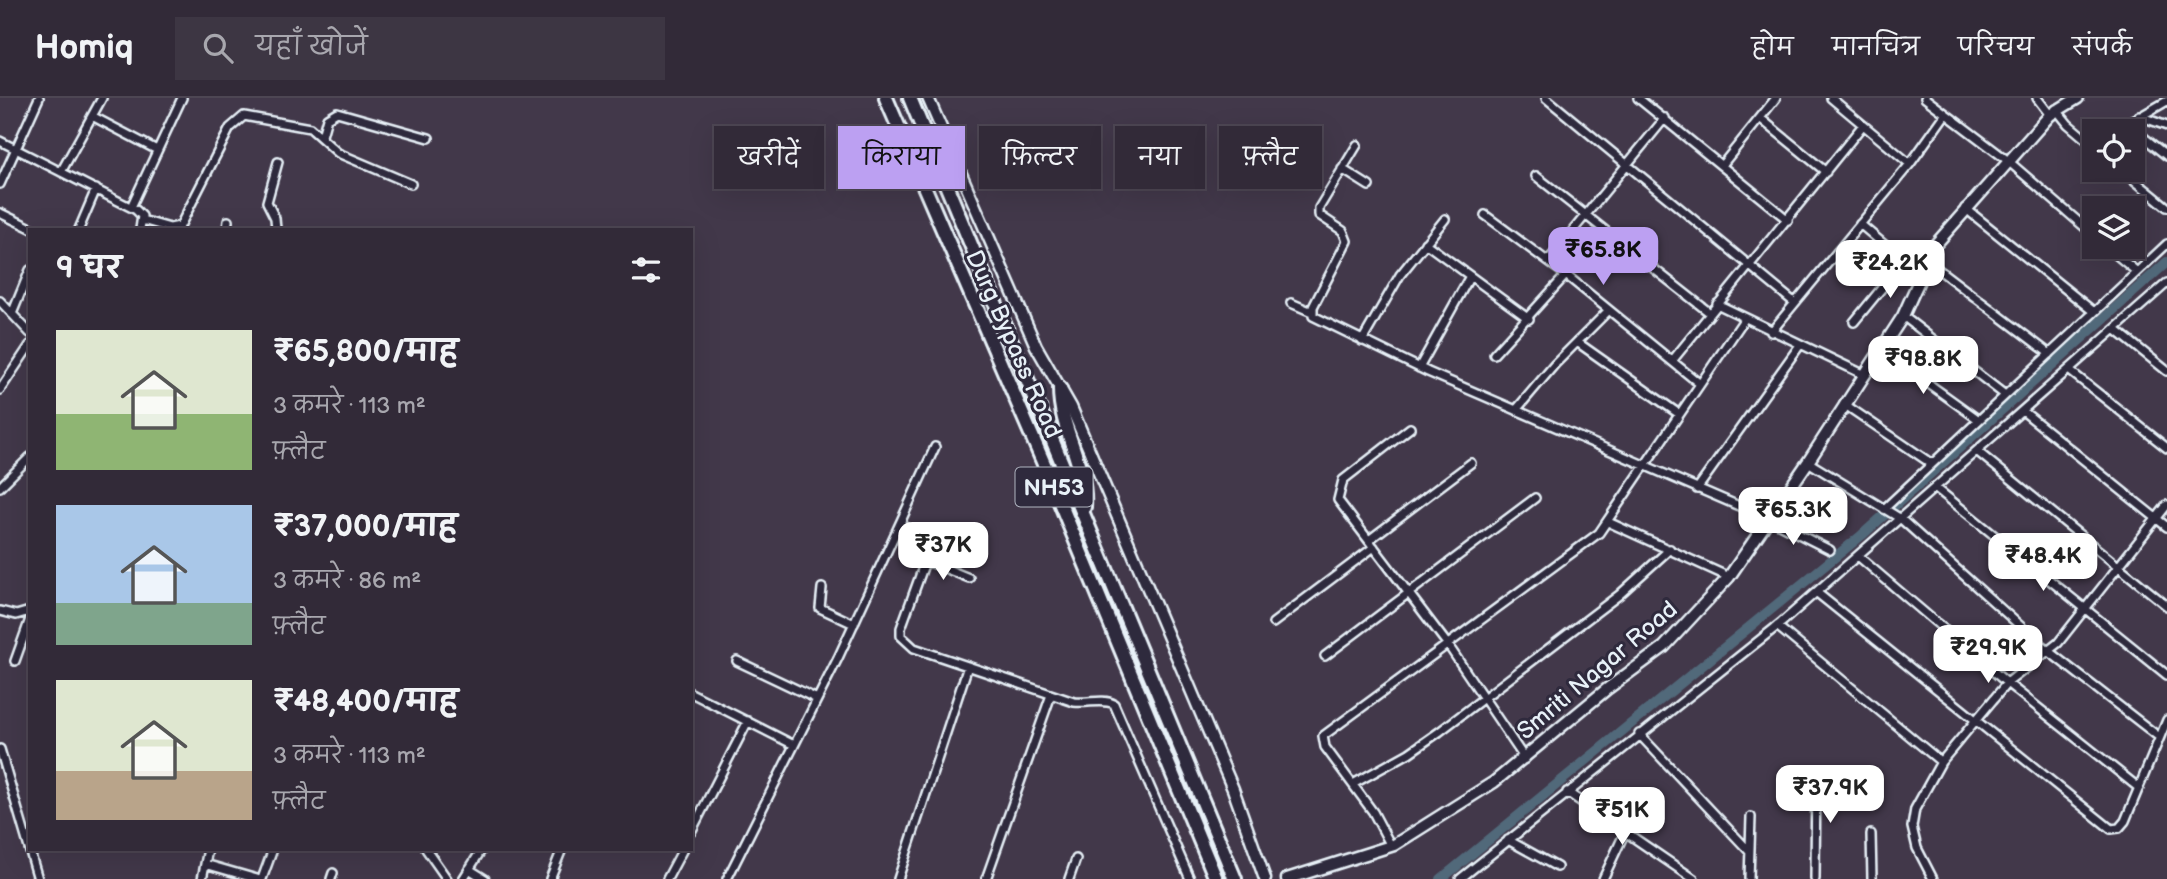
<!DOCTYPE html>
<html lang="hi">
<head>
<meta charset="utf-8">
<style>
	body { margin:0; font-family:"Balsamiq Sans","Playpen Sans Deva",sans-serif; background:#3d3643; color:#f1f3f6; height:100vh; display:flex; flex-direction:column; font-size:26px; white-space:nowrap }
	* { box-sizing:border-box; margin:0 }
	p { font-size:23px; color:#a8a7ae }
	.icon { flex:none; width:38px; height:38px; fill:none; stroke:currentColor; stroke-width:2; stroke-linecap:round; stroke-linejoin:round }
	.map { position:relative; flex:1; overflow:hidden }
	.sheet { position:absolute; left:28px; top:130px; width:665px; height:623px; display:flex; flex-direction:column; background:#322a38; border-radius:0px; box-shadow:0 7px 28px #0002,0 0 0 2px #4d4653 }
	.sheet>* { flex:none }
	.top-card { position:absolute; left:714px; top:28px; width:665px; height:63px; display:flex; gap:14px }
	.tools { position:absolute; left:2082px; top:21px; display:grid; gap:14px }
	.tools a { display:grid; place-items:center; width:63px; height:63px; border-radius:0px; background:#322a38; box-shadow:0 7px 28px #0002,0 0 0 2px #4d4653; font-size:35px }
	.price { position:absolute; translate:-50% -60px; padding:0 16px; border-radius:14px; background:#fff; color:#222; font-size:23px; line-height:46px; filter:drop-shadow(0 2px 4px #0008) }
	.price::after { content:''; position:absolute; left:50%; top:42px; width:21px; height:16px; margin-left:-10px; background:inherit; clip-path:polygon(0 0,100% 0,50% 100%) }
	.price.selected { background:#bca0f2; color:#111 }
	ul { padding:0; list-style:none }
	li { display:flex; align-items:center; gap:21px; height:175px; padding:0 28px }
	li span { display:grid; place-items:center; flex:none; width:196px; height:140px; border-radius:0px; color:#555 }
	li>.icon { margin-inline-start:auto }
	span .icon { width:84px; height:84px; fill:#fffc; stroke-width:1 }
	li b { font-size:30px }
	h2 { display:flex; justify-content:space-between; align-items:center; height:84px; padding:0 28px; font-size:30px }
	.tag { padding:0 24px; border-radius:0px; background:#322a38; box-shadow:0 7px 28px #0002,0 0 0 2px #4d4653; font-size:24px; line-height:63px }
	.tag.selected { background:#bca0f2; color:#111 }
	header { display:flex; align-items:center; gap:42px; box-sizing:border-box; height:98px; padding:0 35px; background:#322a38; border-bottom:2px solid #4d4653 }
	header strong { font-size:33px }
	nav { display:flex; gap:38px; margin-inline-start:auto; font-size:24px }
	.search { width:490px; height:63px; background:#3d3643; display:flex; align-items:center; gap:18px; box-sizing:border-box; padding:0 24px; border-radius:0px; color:#a8a7ae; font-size:26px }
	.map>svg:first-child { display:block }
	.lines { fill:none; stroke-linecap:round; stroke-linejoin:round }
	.canal { stroke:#51697a; stroke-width:10 }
	.street-casing { stroke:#e8f1f8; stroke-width:12 }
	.secondary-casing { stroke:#e8f1f8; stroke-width:15 }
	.highway-casing { stroke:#e8f1f8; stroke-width:18 }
	.street { stroke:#2f2a3d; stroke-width:7 }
	.secondary { stroke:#2f2a3d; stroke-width:10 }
	.highway { stroke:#2f2a3d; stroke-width:12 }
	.labels { text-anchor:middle; stroke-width:6; stroke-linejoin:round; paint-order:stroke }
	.shield { fill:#2f2a3d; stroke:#b0b5c0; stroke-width:2 }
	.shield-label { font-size:23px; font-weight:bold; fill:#e8f1f8 }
	.street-label { font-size:24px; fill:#e8f1f8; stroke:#2f2a3d }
</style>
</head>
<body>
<header>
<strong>Homiq</strong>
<div class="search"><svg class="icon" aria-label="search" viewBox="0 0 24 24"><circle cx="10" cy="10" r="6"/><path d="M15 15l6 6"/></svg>यहाँ खोजें</div>
<nav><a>होम</a><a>मानचित्र</a><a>परिचय</a><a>संपर्क</a></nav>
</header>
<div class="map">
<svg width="2167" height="781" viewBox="0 0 2167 781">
	<rect width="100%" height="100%" fill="#42384a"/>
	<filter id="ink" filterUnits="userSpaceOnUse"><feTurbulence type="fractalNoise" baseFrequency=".0143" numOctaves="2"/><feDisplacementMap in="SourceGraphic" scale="14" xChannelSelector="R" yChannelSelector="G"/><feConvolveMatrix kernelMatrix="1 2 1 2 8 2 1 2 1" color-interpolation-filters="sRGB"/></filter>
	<g filter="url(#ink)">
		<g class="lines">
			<!-- canal -->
			<path class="canal" d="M1441 781 1862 437 2167 164"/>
			<defs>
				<path id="street" d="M1546 0 1795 205
					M1638 0 1788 122
					M1831 0 1910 66
					M1925 0 2007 62 2095 138
					M2037 0 2050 17
					M2056 11 2068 26 2095 49
					M92 18 157 52
					M2139 18 2167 28
					M1760 20 1826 74
					M2127 26 2167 58
					M2115 33 2167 3
					M322 38 327 20 337 14 429 40
					M0 43 136 112 142 118 140 131
					M1357 47 1319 110V117L1343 133 1347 143 1313 209V218L1428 274 1769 421 1830 452
					M1722 67 1776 0
					M1342 71 1369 88
					M2122 72 2167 109
					M61 74 102 0
					M1536 78 1710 215
					M0 86 39 0
					M131 109 182 0
					M1965 110 2094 214
					M0 115 33 131
					M1485 117 1566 177 1700 286
					M142 122 170 130 180 128 230 30 244 18 310 30 338 55 411 86
					M1860 126 1920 177
					M79 131 96 91
					M227 131 228 123
					M276 131 275 120 267 104 278 64
					M1425 145 1529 221
					M2107 149 2137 174
					M1926 162 2050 256
					M1548 163 1665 20
					M0 203 30 235
					M1291 205 1312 214
					M1717 206 1865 277
					M12 216 30 172
					M1903 218 2005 297
					M1854 224 1904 163
					M2116 232 2167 273
					M1771 234 1910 66 1945 17
					M1362 243 1400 177 1445 121
					M1577 244 1679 316
					M1882 252 1979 322
					M1494 256 1566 177
					M1672 263 1863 27
					M1419 270 1470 178
					M2070 273 2167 350
					M0 292 30 247
					M1844 306 1932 366
					M1516 312 1555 266 1609 212
					M2024 314 2167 429
					M1410 330 1343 382 1338 402 1448 547 1525 661
					M1978 354 2167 508
					M1808 364 1901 421 2047 552 2159 639
					M0 389 30 359
					M1697 391 1800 247
					M1937 391 2167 577
					M1884 411 2167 146
					M1608 424 1729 479
					M900 426 922 438 930 450 901 530V538L914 550 1074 604C1087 606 1103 600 1114 606L1190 781
					M1369 442 1471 365
					M1858 458 2007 585 2139 690
					M927 463 969 480
					M822 490 820 510 854 526
					M1816 494 2111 731 2119 730 2125 723 2167 622
					M0 513 16 517 30 513
					M1273 525 1374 449
					M1777 528 1941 664
					M1325 558 1535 400
					M15 563 30 521
					M737 563 817 601
					M691 595 794 647
					M1639 636 1749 753
					M0 651 38 781
					M1353 686 1409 655 1439 634 1619 497 1670 451
					M1567 694 1694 781
					M691 734 748 623
					M1871 736 1872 781
					M1508 742 1557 769
					M1391 748 1373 714 1325 649 1323 638 1599 435 1745 220
					M426 751 447 781
					M205 766 257 781
					M469 771 485 781
					M202 781 208 751
					M262 781 273 751
					M331 781 333 775
					M463 781 482 751
					M550 781 562 751
					M667 781 683 751
					M727 781 838 560 935 349
					M898 781 968 568
					M986 781 1051 597
					M1069 781 1076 761
					M1460 781 1781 525 2167 185
					M1603 781 1625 734
					M1749 781 1751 719
					M1815 781 1816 673
					M1933 781 1917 750 1912 729 1915 711 1941 664 2007 585 2058 545 2167 407"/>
				<path id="secondary" d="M928 0 1036 248 1071 309 1233 691 1265 781
					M1287 781 1394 747 1494 684 1607 591 1664 549 1729 479 1808 364 1903 218 1935 147 2050 17 2078 0"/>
				<path id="highway" d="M886 0 1047 373 1216 781
					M910 0 1235 781
					M1060 291C1060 333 1087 367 1084 409"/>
			</defs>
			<!-- street casing -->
			<use href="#street" class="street-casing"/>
			<!-- secondary casing -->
			<use href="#secondary" class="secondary-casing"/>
			<!-- highway casing -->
			<use href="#highway" class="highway-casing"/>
			<!-- street -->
			<use href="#street" class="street"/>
			<!-- secondary -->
			<use href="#secondary" class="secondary"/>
			<!-- highway -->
			<use href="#highway" class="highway"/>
		</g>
	</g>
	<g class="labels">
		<!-- shield labels -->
		<rect class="shield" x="1015.5" y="369.5" width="77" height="39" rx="5"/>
		<g class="shield-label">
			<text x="1054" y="397">NH53</text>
		</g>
		<!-- street labels -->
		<g class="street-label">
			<text transform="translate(1014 246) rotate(66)" y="8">Durg Bypass Road</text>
			<text transform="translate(1597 572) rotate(-40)" y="8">Smriti Nagar Road</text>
		</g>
	</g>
</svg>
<div class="tools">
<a><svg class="icon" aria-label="locate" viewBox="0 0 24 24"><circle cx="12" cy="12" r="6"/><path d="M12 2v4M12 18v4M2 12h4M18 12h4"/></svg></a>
<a><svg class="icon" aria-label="layers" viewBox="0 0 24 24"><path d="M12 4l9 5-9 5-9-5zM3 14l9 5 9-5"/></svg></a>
</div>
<b class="price selected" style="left:1603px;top:189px">₹65.8K</b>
<b class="price" style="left:1890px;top:202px">₹24.2K</b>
<b class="price" style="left:1923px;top:298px">₹98.8K</b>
<b class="price" style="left:1793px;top:449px">₹65.3K</b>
<b class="price" style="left:943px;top:484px">₹37K</b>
<b class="price" style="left:2043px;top:495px">₹48.4K</b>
<b class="price" style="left:1988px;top:587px">₹29.9K</b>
<b class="price" style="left:1830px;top:727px">₹37.9K</b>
<b class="price" style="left:1622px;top:749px">₹51K</b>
<div class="top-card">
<a class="tag">खरीदें</a>
<a class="tag selected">किराया</a>
<a class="tag">फ़िल्टर</a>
<a class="tag">नया</a>
<a class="tag">फ़्लैट</a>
</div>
<section class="sheet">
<h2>9 घर<svg class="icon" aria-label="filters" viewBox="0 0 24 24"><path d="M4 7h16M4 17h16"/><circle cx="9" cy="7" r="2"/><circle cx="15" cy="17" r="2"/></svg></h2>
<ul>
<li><span style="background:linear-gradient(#dfe7d0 60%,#8fb573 0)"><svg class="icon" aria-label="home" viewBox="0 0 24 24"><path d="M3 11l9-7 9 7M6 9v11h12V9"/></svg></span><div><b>₹65,800/माह</b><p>3 कमरे · 113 m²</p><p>फ़्लैट</p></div></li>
<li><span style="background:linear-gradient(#a9c7e8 70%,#7fa58c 0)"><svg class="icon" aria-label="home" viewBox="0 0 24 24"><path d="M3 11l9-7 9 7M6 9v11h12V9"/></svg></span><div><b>₹37,000/माह</b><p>3 कमरे · 86 m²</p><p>फ़्लैट</p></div></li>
<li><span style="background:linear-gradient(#dfe7d0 65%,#b9a48a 0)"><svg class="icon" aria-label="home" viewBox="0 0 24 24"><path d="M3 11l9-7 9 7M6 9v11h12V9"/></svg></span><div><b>₹48,400/माह</b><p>3 कमरे · 113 m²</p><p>फ़्लैट</p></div></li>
</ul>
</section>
</div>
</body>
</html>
